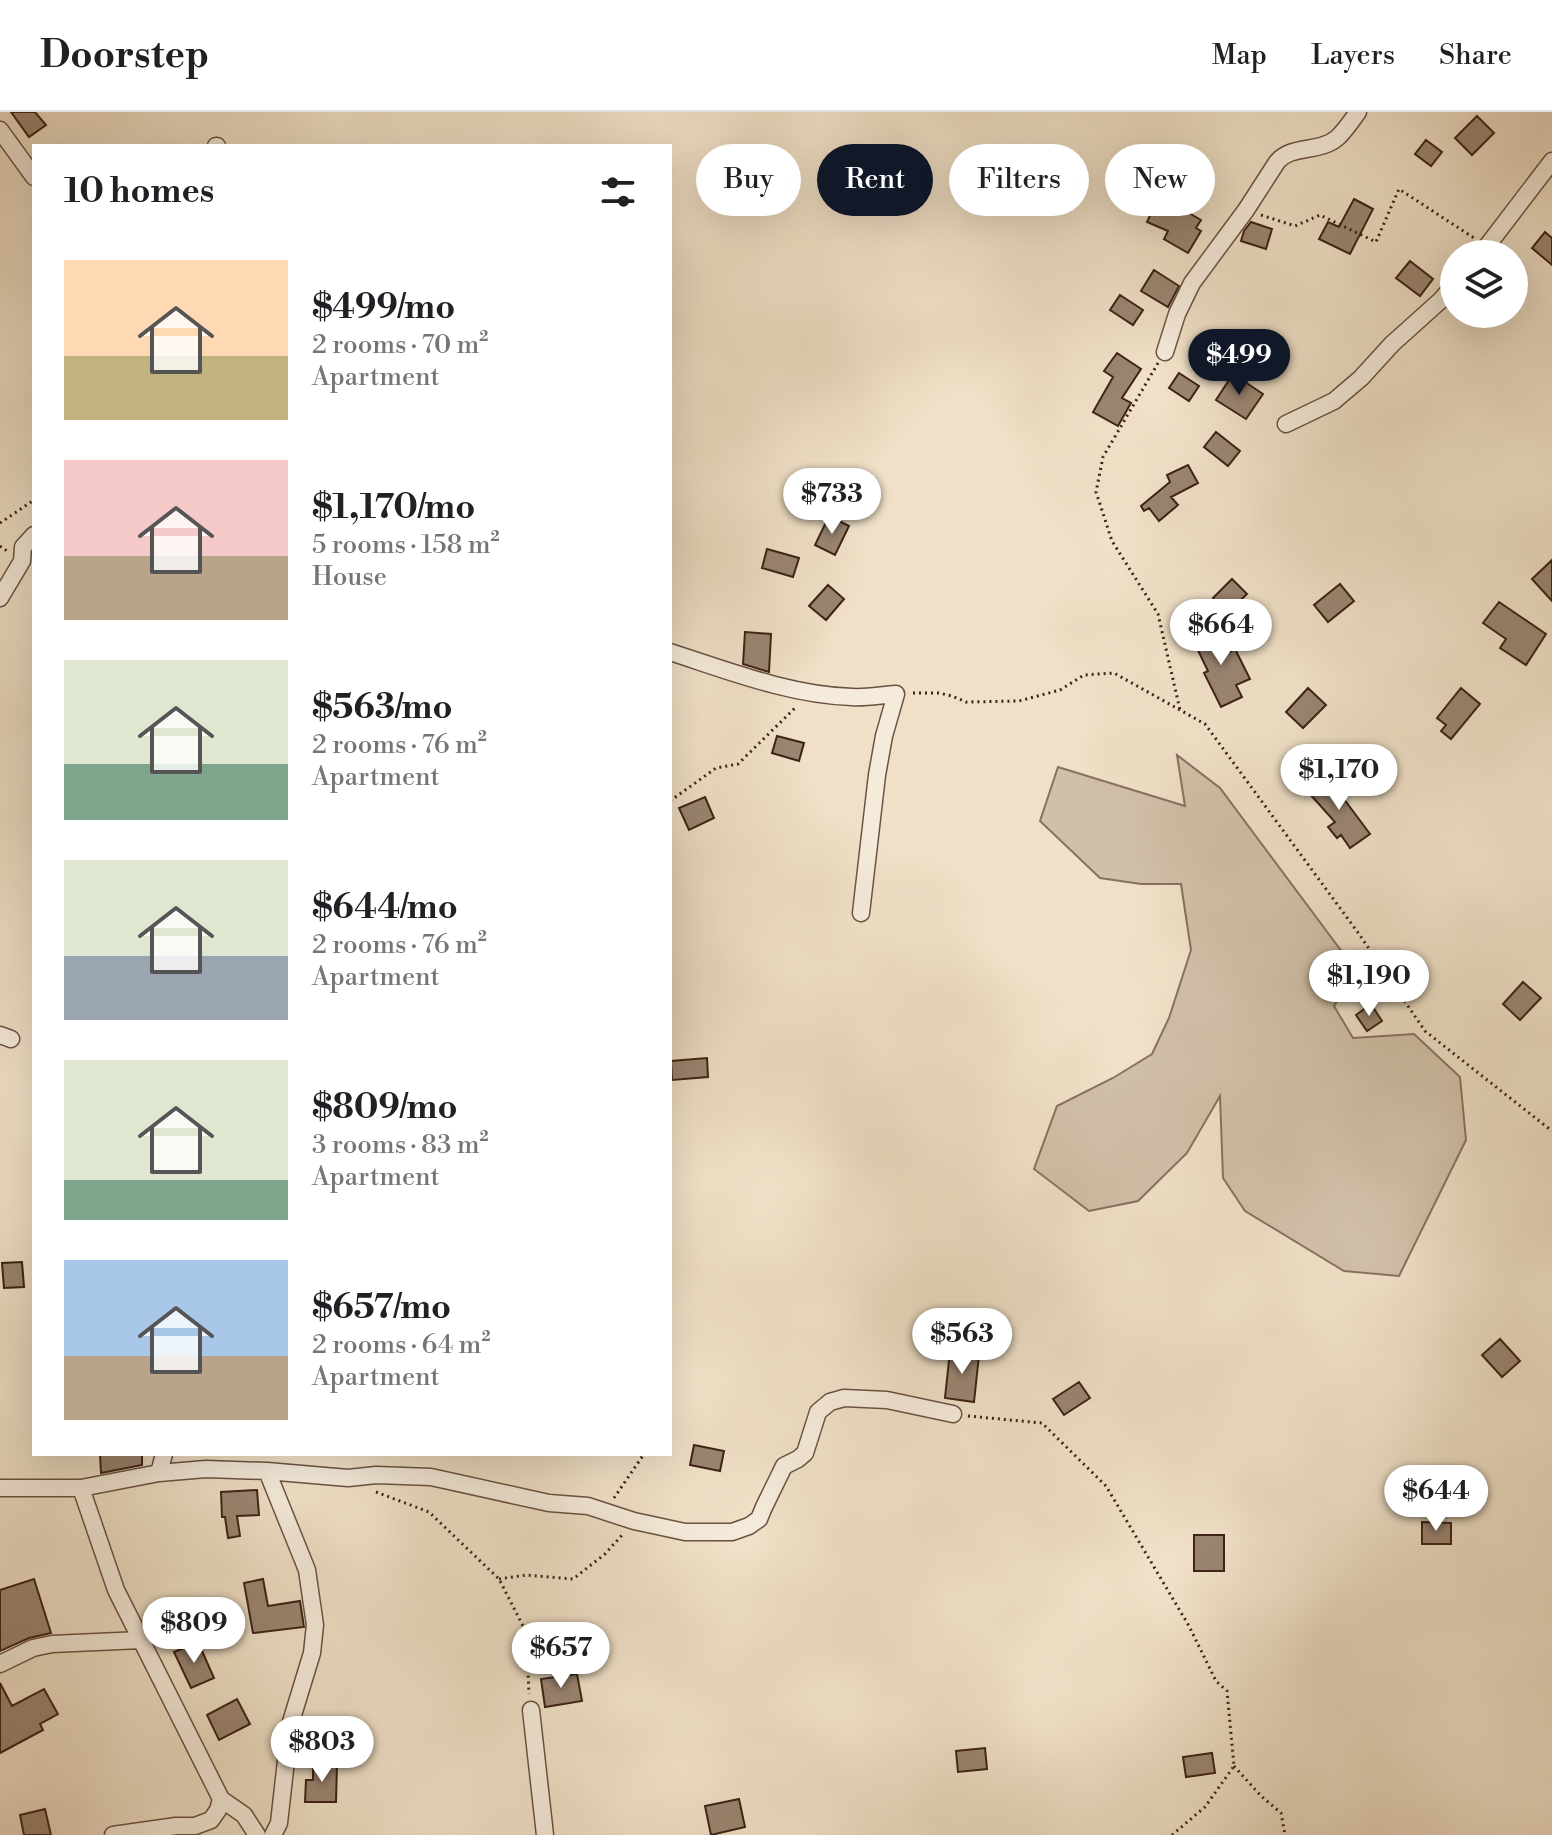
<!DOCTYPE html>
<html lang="en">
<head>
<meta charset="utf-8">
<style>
	body { margin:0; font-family:"Libre Bodoni",serif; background:#f6f6f6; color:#202124; height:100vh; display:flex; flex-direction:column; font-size:30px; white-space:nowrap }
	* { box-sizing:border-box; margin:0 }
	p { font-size:26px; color:#757577 }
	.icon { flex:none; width:44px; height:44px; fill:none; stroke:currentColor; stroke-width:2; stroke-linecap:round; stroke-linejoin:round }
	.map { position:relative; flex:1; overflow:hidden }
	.drawer { position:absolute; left:32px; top:32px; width:640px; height:1312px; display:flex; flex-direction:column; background:#fff; border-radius:0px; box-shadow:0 8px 32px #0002 }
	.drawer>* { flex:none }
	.top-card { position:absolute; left:696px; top:32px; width:736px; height:72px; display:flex; gap:16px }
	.controls { position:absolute; left:1440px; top:128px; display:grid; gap:16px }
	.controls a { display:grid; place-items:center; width:88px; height:88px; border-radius:50%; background:#fff; box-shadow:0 8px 32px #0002; font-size:40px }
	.price { position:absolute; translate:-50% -68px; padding:0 18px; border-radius:28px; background:#fff; color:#222; font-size:26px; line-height:52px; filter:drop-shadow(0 2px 4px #0008) }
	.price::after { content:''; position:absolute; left:50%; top:48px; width:24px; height:18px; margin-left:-12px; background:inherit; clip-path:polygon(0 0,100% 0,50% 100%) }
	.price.selected { background:#111827; color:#fff }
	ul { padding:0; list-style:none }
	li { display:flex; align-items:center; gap:24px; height:200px; padding:0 32px }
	li span { display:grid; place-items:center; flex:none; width:224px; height:160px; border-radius:0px; color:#555 }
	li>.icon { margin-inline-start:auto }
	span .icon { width:96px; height:96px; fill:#fffc; stroke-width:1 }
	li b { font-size:34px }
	h2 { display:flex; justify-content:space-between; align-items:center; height:96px; padding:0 32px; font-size:34px }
	.chip { padding:0 28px; border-radius:36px; background:#fff; box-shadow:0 8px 32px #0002; font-size:28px; line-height:72px }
	.chip.selected { background:#111827; color:#fff }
	header { display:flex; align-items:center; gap:48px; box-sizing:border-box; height:112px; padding:0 40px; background:#fff; border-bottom:2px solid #e0e0e0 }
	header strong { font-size:38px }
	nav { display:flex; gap:44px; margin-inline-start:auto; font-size:28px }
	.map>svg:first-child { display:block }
	.green { fill:#d1c0a9; stroke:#877160; stroke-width:2 }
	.building { fill:#9a8572; stroke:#3d2216; stroke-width:2 }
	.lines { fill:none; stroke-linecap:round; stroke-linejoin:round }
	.minor-casing { stroke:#6a5242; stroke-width:19 }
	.path { stroke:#3d2216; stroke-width:3; stroke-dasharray:2 4; stroke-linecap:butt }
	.minor { stroke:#f5ebdb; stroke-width:16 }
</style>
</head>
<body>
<header>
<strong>Doorstep</strong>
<nav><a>Map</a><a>Layers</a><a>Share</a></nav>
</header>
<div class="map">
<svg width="1552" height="1723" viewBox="0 0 1552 1723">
	<rect width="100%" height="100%" fill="#efe0c7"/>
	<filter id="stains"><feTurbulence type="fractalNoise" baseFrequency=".0025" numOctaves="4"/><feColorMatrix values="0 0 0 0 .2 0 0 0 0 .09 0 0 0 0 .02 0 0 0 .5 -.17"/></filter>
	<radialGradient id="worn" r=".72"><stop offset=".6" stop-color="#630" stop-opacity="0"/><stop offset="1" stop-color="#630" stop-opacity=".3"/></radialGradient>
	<!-- green -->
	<path class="green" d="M1177 643 1220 676 1357 860 1334 894 1353 926 1414 922 1460 965 1466 1028 1399 1164 1344 1159 1245 1099 1223 1066 1220 984 1187 1041 1138 1089 1089 1099 1034 1057 1057 994 1113 966 1152 942 1169 906 1191 838 1181 772H1141L1100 766 1040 709 1058 655 1185 694Z"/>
	<!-- building -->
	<path class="building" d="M11 0H35L46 13 29 25Z
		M1477 4 1494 21 1472 43 1455 26Z
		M1426 28 1442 40 1431 54 1415 42Z
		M1165 71 1178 77 1172 91 1201 108 1196 116 1201 119 1188 141 1164 127 1168 119 1147 110Z
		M1354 87 1373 97 1350 142 1319 127 1328 110 1339 115Z
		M1251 110 1272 117 1266 137 1241 129 1244 119Z
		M1545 120 1552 126V153L1532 136Z
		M1410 149 1433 167 1420 184 1396 166Z
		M1154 158 1179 174 1168 195 1141 179Z
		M1120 183 1143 198 1133 213 1110 198Z
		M1244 220 1264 235 1248 255 1229 240Z
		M1117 241 1141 257 1122 286 1131 291 1118 314 1093 300 1113 265 1104 259Z
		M1179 261 1199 274 1189 289 1169 276Z
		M1233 262 1263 282 1246 307 1216 288Z
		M1216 320 1240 339 1228 354 1204 335Z
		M1188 353 1198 371 1171 385 1178 393 1159 409 1149 396 1144 399 1141 394 1170 370 1167 363Z
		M829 404 849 414 835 443 815 433Z
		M767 437 799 446 793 465 762 456Z
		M1552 448V489L1532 467Z
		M1232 467 1247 482 1227 501 1213 486Z
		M1340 472 1354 489 1328 510 1314 493Z
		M828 473 844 487 826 508 809 494Z
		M1499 490 1546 522 1526 553 1500 536 1506 527 1483 511Z
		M1219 516 1230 540 1235 537 1250 567 1236 573 1242 585 1221 595 1204 561 1208 559 1193 528Z
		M745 520 771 522 769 560 743 552Z
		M1308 576 1326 593 1303 616 1286 600Z
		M1461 576 1480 592 1451 627 1441 619 1446 613 1437 606Z
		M777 624 804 631 799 649 772 641Z
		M1330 662 1345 679 1341 683 1370 722 1350 736 1341 723 1337 726 1328 715 1335 710 1309 681Z
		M705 685 714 706 689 718 679 696Z
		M1523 870 1541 886 1520 908 1503 892Z
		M1371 892 1382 909 1367 919 1356 903Z
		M707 946 708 965 672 968 671 949Z
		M22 1150 24 1175 4 1176 2 1151Z
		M1500 1227 1520 1249 1502 1265 1482 1243Z
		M950 1239 979 1243 974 1290 945 1286Z
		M1079 1270 1090 1286 1064 1303 1053 1287Z
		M694 1333 724 1339 720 1359 690 1353Z
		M100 1342H142V1353L101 1361Z
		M257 1378 259 1403 237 1404 240 1424 228 1426 225 1405H222L221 1380Z
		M1422 1410 1451 1411V1432H1422Z
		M1194 1423H1224V1459H1194Z
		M34 1467 51 1521 29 1526 0 1539V1478Z
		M263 1467 268 1494 300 1489 304 1515 253 1521 244 1471Z
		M198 1530 214 1566 191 1576 174 1540Z
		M577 1562 582 1589 545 1595 541 1567Z
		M0 1571 12 1594 44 1577 58 1602 40 1612 43 1618 0 1641Z
		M237 1587 250 1612 219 1628 207 1603Z
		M985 1636 987 1657 958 1660 956 1639Z
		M1212 1641 1215 1661 1186 1665 1183 1645Z
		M313 1651H337L336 1690H305L306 1668H313Z
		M739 1687 745 1715 711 1723 705 1694Z
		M45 1697 51 1723H24L20 1703Z"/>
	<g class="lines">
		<defs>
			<path id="minor" d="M0 18 34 65
				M216 34H217
				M1481 142 1552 49
				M1165 240 1177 202 1192 171 1246 98 1277 50C1292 32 1320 41 1337 26 1345 19 1352 8 1358 0
				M1286 312 1334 289 1361 266 1392 232 1441 188 1454 173
				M0 486 22 449 23 435 34 423
				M670 540C729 559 790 583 852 585 866 586 881 583 896 582L884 624 877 663 861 801
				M0 923 11 927
				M267 1359 307 1458 315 1513 312 1541 290 1613 279 1711 273 1723
				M159 1361 164 1342
				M0 1376H81L159 1361 206 1357 267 1359 348 1366 376 1363 431 1365 549 1391 588 1394 634 1409 685 1420H732L749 1414 759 1407 764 1395 784 1354 798 1347 805 1341 818 1300 830 1290 844 1286 887 1288 953 1302
				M81 1376 116 1478 221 1687 244 1703 257 1723
				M0 1552 33 1536 52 1532 141 1528
				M531 1598 545 1723
				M113 1723 176 1714H195L211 1708 218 1698 221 1687"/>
		</defs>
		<!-- minor casing -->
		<use href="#minor" class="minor-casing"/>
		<!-- path -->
		<path class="path" d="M1261 103 1295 114 1320 103 1376 130 1399 77 1474 126
			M1158 251 1103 345 1096 380 1112 429 1158 502 1180 598
			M0 411 34 388
			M0 434 7 439
			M913 581H939L952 584 966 590 1019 589 1060 578 1084 563 1114 561 1205 612 1359 822 1425 919 1552 1019
			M670 689 716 656 738 652 796 595
			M968 1304 1042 1311 1106 1374 1189 1514 1216 1569 1227 1579 1234 1654 1205 1695 1172 1723
			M376 1380 429 1400 499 1467 524 1516 532 1538 528 1560 529 1582
			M614 1386 644 1342
			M499 1467 526 1463 573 1467 605 1442 622 1423
			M1234 1654 1261 1684 1281 1701 1285 1723"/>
		<!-- minor -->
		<use href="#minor" class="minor"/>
	</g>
	<rect width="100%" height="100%" filter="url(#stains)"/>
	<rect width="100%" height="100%" fill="url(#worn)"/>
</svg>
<div class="controls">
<a><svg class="icon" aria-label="layers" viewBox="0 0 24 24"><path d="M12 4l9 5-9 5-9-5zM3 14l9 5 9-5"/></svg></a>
</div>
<b class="price selected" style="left:1239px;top:285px">$499</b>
<b class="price" style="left:832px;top:424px">$733</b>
<b class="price" style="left:1221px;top:555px">$664</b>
<b class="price" style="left:1339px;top:700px">$1,170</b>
<b class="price" style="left:1369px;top:906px">$1,190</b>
<b class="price" style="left:962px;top:1264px">$563</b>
<b class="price" style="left:1436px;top:1421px">$644</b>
<b class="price" style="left:194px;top:1553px">$809</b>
<b class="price" style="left:561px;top:1578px">$657</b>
<b class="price" style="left:322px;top:1672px">$803</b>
<div class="top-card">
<a class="chip">Buy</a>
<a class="chip selected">Rent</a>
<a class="chip">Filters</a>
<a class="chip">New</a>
</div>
<section class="drawer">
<h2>10 homes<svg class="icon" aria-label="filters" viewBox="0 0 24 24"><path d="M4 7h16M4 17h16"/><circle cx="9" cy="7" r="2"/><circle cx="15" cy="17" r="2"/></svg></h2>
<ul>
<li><span style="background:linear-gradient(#ffd9b3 60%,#c2b280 0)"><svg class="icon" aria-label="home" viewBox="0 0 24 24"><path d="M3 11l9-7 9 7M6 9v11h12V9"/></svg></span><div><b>$499/mo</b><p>2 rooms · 70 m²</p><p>Apartment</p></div></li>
<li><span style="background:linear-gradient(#f6c9c9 60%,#b9a48a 0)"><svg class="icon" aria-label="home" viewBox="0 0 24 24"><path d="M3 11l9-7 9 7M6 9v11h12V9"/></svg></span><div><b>$1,170/mo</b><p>5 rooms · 158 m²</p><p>House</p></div></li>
<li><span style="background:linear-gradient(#dfe7d0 65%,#7fa58c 0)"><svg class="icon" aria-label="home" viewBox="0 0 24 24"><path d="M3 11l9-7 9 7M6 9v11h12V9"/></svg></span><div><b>$563/mo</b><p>2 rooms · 76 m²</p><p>Apartment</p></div></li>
<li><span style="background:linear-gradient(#dfe7d0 60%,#9aa5b1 0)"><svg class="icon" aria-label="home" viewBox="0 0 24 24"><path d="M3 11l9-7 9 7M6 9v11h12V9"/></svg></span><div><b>$644/mo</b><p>2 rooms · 76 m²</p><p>Apartment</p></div></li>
<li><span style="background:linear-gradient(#dfe7d0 75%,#7fa58c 0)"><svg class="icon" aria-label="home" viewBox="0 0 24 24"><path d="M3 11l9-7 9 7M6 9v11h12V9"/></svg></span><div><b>$809/mo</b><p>3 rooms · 83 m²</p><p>Apartment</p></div></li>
<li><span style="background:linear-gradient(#a9c7e8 60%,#b9a48a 0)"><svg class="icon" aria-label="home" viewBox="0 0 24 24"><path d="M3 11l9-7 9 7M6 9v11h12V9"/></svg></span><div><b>$657/mo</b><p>2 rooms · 64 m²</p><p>Apartment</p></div></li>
</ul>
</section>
</div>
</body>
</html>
